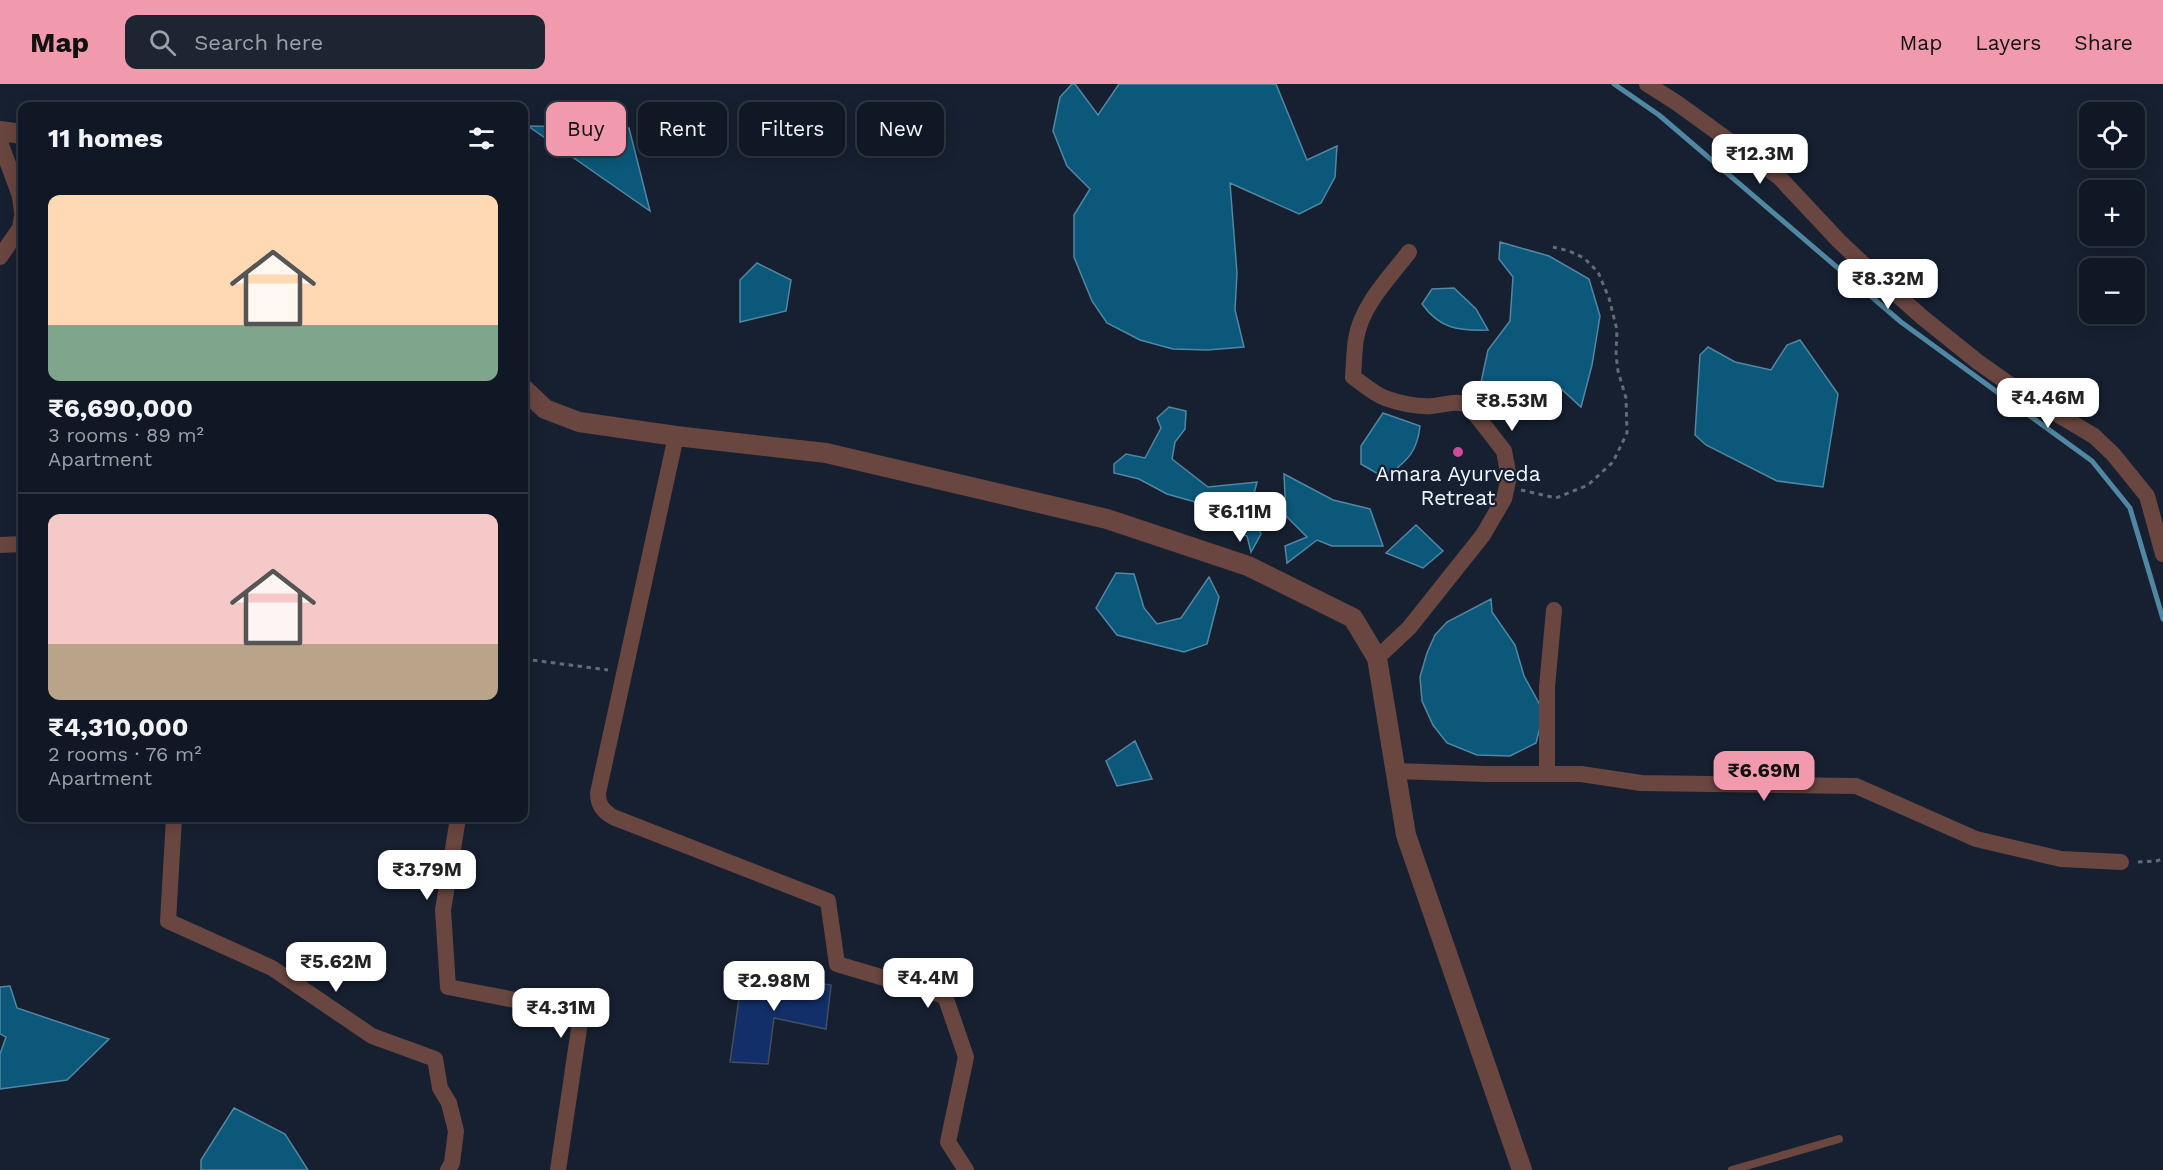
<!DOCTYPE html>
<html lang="en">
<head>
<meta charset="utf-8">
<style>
	body { margin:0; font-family:"Work Sans",sans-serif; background:#1e2532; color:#f1f3f6; height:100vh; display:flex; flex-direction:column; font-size:22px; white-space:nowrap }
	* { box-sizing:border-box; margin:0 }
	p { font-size:20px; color:#9ca0a7 }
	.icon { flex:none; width:33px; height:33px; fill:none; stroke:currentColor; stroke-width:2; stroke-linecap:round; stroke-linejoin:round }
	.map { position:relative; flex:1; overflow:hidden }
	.side { position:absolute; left:18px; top:18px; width:510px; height:720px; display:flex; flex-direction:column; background:#111825; border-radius:12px; box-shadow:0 3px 15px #0003,0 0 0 2px #303742 }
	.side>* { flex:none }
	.banner { position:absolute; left:546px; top:18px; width:570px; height:54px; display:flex; gap:12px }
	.buttons { position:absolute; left:2079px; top:18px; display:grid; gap:12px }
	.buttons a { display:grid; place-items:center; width:66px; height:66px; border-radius:12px; background:#111825; box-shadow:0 3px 15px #0003,0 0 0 2px #303742; font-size:30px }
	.price { position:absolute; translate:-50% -51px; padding:0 14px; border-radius:12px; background:#fff; color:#222; font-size:20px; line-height:39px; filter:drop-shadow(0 2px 3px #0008) }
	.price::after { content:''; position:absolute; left:50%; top:36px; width:18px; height:14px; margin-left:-9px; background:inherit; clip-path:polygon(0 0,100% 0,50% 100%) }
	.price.selected { background:#f29aad; color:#111 }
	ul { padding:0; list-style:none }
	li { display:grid; align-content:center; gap:12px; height:318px; padding:0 30px }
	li+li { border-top:2px solid #303742 }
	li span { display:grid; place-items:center; height:186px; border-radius:12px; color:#555 }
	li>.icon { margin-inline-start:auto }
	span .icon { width:108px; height:108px; fill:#fffc; stroke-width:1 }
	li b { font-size:26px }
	h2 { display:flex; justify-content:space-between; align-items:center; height:72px; padding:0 30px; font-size:26px }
	.tag { padding:0 21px; border-radius:12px; background:#111825; box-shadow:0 3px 15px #0003,0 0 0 2px #303742; font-size:21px; line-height:54px }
	.tag.selected { background:#f29aad; color:#111 }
	header { display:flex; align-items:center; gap:36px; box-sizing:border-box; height:84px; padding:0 30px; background:#f29aad; color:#111 }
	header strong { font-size:28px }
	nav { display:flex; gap:33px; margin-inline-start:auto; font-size:21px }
	.search { width:420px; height:54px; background:#1e2532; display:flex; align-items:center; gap:15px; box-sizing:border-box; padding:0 21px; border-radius:12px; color:#9ca0a7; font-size:22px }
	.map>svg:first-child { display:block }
	.water { fill:#0c587a; stroke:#5087a2; stroke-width:1.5 }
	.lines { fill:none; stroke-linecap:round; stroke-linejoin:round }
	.stream { stroke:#5087a2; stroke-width:5 }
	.building { fill:#132f6a; stroke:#434d60; stroke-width:1.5 }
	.path { stroke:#636a79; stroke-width:3; stroke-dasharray:4.5 4.5; stroke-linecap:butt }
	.service { stroke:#69463f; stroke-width:8 }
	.minor { stroke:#69463f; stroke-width:16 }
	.tertiary { stroke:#69463f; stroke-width:20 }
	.hotel-dot { fill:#d1479c; stroke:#172031; stroke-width:2 }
	.labels { text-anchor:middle; stroke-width:4.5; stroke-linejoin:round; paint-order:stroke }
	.poi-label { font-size:21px; fill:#f0f5ff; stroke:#172031 }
</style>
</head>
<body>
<header>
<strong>Map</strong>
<div class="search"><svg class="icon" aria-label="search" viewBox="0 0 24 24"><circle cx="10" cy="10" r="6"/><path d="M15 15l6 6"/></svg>Search here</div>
<nav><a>Map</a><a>Layers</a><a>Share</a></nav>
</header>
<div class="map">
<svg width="2163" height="1086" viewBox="0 0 2163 1086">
	<rect width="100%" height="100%" fill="#172031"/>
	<!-- water -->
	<path class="water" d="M1072 0H1075L1098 31 1119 0H1276L1307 76 1337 62 1335 93 1321 119 1299 130 1230 99 1237 189 1235 226 1244 263 1207 266 1173 265 1140 256 1107 239 1092 217 1074 173V131L1090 105 1067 82 1053 47 1060 13Z
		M528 42 629 44 650 127Z
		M1500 158 1549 172 1589 195 1600 232 1592 281 1581 323 1556 300 1516 309 1480 303 1488 266 1510 237 1513 193 1499 175Z
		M757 179 791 196 786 227 740 238V196Z
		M1454 204 1476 225 1488 246C1459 247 1440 245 1422 220L1432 205Z
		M1800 256 1838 310 1823 403 1777 397 1706 361 1695 351 1700 271 1708 263 1735 278 1771 286 1787 261Z
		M1169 323 1186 327 1185 345 1175 358 1172 375 1208 403 1257 398 1250 425 1261 450 1251 468 1247 452 1239 449 1235 440 1206 421 1167 410 1139 395 1114 389V380L1126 370 1145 374 1161 344 1157 334Z
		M1383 329 1420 342C1417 370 1406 377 1385 394L1361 380V362Z
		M1284 390 1333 416 1370 425 1383 462H1332L1317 456 1287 479 1285 462 1307 453 1286 432Z
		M1416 441 1443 467 1423 484 1386 469Z
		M1116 489 1134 490 1144 524 1157 540 1181 534 1209 493 1219 513 1207 560 1184 568 1117 551 1096 524Z
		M1491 515 1492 528 1515 561 1524 592 1540 621V643L1536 659 1510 672 1477 671 1447 659 1433 641 1422 617 1420 593 1427 569 1435 551 1447 538Z
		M1135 657 1152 695 1117 702 1106 677Z
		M10 902 17 924 109 955 67 996 0 1005V970L6 953 0 950V903Z
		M234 1024 285 1050 308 1086H201V1076Z"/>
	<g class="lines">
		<!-- stream -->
		<path class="stream" d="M1614 0 1659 31 1901 238 2092 377 2130 424 2163 535"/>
	</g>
	<!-- building -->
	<path class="building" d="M743 886 831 901 826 945 774 934 768 980 730 978Z"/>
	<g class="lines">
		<!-- path -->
		<path class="path" d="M1521 406 1556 414 1588 401 1613 378 1627 349 1626 314 1618 287 1616 271 1617 246 1609 214 1598 188 1584 174 1569 167 1553 163
			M524 575 608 586
			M2138 778 2156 777 2163 775"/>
		<!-- service -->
		<path class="service" d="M1732 1086 1839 1055"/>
		<!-- minor -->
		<path class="minor" d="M1647 0 1677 19 1779 93 1839 157 1877 193 1922 233 1978 278 2025 311 2094 352 2113 370 2147 412 2163 470
			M0 58 20 112 22 128
			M0 173 20 144 22 132
			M676 352 598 709C598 721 603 727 613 733L828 817 837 880 945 912 966 973 948 1058 966 1086
			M0 461 22 460
			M1377 574 1409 544 1483 451 1504 415 1509 393 1504 367 1469 322C1457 315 1446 321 1432 322 1418 323 1399 319 1385 314 1374 310 1363 300 1353 293 1354 280 1354 267 1356 255 1361 222 1389 194 1409 168
			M1395 687 1485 690H1581L1641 699 1856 702 1976 755 2061 775 2121 778
			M1547 690V603L1554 526
			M174 734 168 837 272 884 372 952 435 975 440 1004 449 1019 456 1047 452 1079 448 1086
			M458 734 443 826 448 903 567 926 579 937V945L558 1086"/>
		<!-- tertiary -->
		<path class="tertiary" d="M0 47 22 50
			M524 305 545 325 579 338 676 352 826 369 1107 435 1248 482 1353 534 1377 574 1406 751 1522 1086"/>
	</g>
	<!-- markers -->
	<circle class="hotel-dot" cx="1458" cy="368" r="6"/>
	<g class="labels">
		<!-- poi labels -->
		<g class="poi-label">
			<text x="1458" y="397">Amara Ayurveda<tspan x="1458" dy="24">Retreat</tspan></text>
		</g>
	</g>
</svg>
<div class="buttons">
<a><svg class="icon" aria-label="locate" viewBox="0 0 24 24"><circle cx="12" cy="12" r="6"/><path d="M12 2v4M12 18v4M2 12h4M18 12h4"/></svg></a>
<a>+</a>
<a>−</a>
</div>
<b class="price" style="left:1760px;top:101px">₹12.3M</b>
<b class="price" style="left:1888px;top:226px">₹8.32M</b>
<b class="price" style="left:2048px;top:345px">₹4.46M</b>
<b class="price" style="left:1512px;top:348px">₹8.53M</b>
<b class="price" style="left:1240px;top:459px">₹6.11M</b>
<b class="price selected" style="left:1764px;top:718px">₹6.69M</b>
<b class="price" style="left:427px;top:817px">₹3.79M</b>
<b class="price" style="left:336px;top:909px">₹5.62M</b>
<b class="price" style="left:928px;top:925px">₹4.4M</b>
<b class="price" style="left:774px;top:928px">₹2.98M</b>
<b class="price" style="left:561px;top:955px">₹4.31M</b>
<div class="banner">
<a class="tag selected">Buy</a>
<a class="tag">Rent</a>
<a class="tag">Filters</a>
<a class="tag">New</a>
</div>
<section class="side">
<h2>11 homes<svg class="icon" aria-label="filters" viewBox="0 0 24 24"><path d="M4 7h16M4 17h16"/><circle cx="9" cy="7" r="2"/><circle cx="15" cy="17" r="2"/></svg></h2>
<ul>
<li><span style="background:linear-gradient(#ffd9b3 70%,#7fa58c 0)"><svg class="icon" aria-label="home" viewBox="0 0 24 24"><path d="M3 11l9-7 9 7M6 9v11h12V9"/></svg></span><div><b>₹6,690,000</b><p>3 rooms · 89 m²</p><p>Apartment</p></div></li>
<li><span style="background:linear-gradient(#f6c9c9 70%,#b9a48a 0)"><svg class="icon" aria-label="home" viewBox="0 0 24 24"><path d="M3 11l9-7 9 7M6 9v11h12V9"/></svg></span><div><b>₹4,310,000</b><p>2 rooms · 76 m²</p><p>Apartment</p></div></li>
</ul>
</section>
</div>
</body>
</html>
